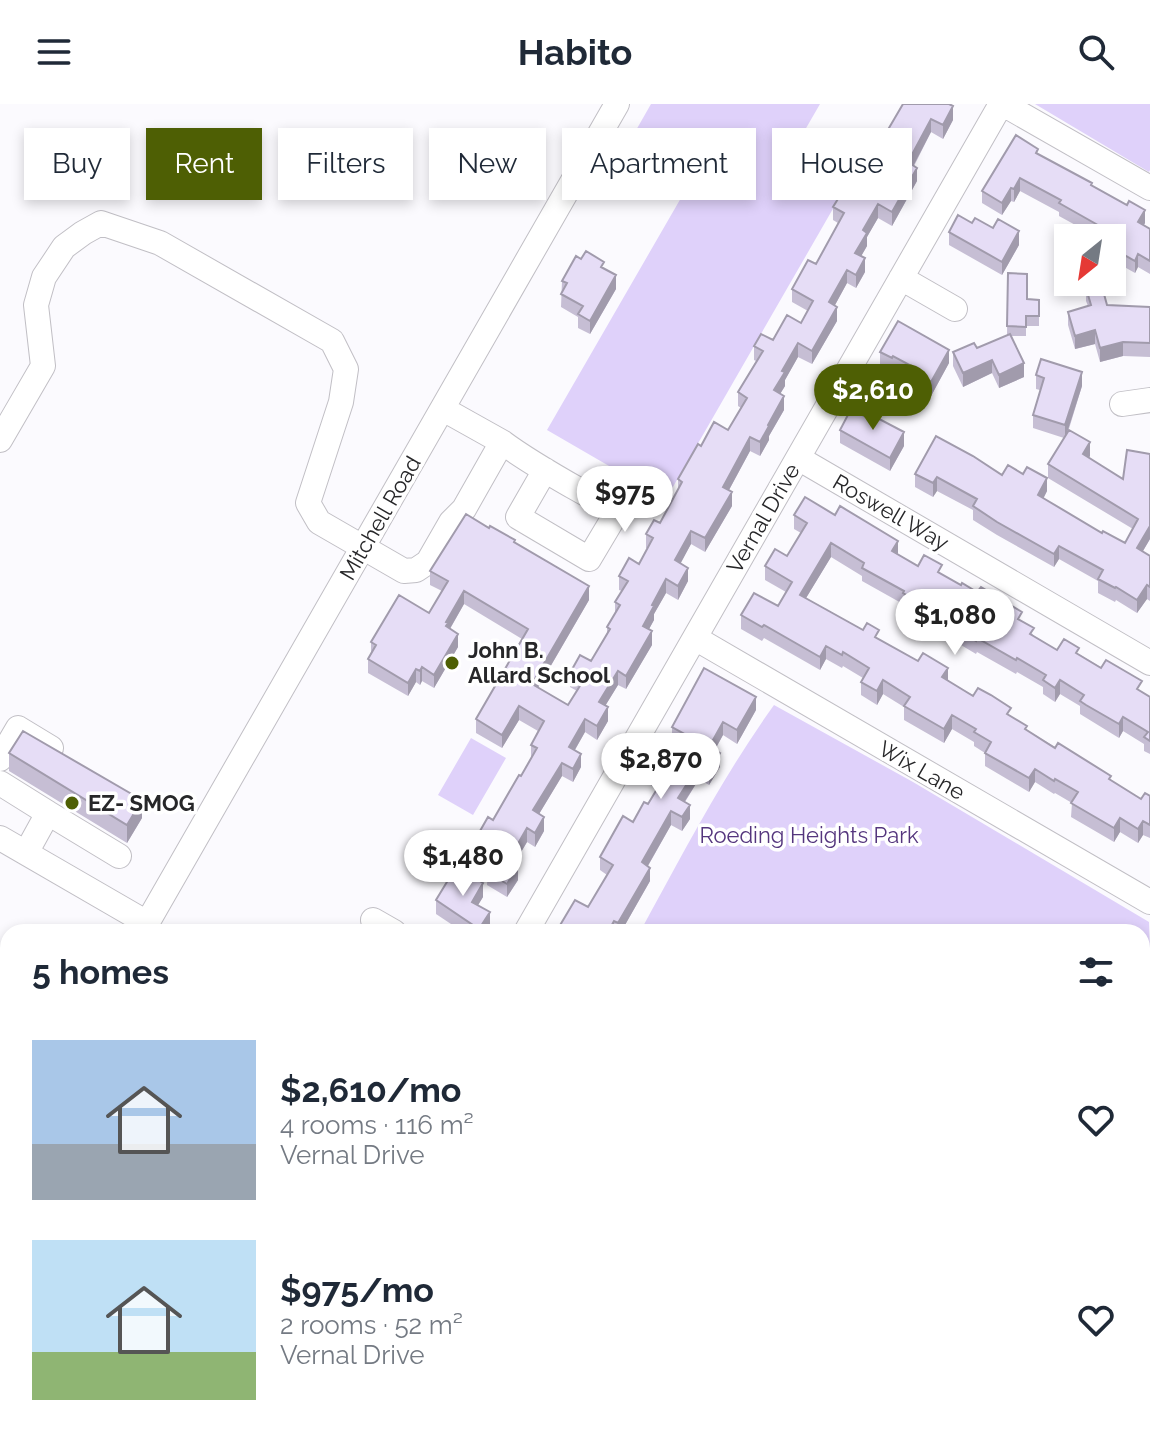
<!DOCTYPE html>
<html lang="en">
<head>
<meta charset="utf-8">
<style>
	body { margin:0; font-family:Raleway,sans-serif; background:#f6f6f7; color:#1f2937; height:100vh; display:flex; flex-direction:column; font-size:30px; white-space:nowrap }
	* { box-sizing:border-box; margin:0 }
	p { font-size:26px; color:#747a83 }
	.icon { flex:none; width:44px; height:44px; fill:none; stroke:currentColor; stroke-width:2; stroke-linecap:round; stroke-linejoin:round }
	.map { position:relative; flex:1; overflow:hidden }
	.side { position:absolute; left:0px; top:820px; width:1150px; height:512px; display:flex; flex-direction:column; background:#fff; border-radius:24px 24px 0 0; box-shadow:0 4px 12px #0003 }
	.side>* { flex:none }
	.hud { position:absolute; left:24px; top:24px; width:1102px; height:72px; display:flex; gap:16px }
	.needle { width:52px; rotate:210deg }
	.fabs { position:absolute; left:1054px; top:120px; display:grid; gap:16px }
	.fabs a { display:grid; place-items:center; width:72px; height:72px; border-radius:0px; background:#fff; box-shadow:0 4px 12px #0003; font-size:40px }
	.price { position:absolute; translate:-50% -68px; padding:0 18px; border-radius:28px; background:#fff; color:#222; font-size:26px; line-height:52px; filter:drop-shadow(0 2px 4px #0008) }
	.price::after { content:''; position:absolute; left:50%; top:48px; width:24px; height:18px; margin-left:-12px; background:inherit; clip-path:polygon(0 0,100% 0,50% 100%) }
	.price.selected { background:#4e5f04; color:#fff }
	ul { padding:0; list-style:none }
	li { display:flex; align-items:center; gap:24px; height:200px; padding:0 32px }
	li span { display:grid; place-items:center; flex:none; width:224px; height:160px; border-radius:0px; color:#555 }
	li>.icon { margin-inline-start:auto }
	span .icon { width:96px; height:96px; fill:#fffc; stroke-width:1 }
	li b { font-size:34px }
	h2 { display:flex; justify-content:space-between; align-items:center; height:96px; padding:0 32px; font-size:34px }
	.pill { padding:0 28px; border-radius:0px; background:#fff; box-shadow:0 4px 12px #0003; font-size:28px; line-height:72px }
	.pill.selected { background:#4e5f04; color:#fff }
	header { display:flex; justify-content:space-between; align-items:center; height:104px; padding:0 32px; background:#fff; font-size:36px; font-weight:700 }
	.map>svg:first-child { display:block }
	.green { fill:#dfd1fa }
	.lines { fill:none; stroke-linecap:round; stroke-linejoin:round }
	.minor-casing { stroke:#c1bfc5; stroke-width:26 }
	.minor { stroke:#fff; stroke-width:24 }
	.wall { fill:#c6bed4 }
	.shaded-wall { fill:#a19bac }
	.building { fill:#e6ddf6; stroke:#a19bac; stroke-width:2 }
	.poi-dot { fill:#4e5f04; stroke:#fff; stroke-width:3 }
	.labels { text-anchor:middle; stroke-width:7; stroke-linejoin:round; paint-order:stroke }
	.street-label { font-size:22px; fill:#272729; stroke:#fff }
	.poi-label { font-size:22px; font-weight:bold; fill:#272729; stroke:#fff; text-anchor:start }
	.park-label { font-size:22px; fill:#54357d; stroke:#fff }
</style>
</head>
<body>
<header><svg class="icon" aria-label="menu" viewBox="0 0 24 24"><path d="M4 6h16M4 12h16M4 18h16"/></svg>Habito<svg class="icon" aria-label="search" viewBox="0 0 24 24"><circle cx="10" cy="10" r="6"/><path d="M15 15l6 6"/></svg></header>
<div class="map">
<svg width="1150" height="1332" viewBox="0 0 1150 1332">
	<rect width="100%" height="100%" fill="#fbfafe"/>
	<!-- green -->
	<path class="green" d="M651 0H820L783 64 838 96 666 395 547 326 685 87 623 49Z
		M1035 0H1150V66L1149 68Z
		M774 601 913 678 1149 818 1150 850 1142 865V828H640C682 751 723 672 774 601Z
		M471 634 506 654 473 711 438 691Z"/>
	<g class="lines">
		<defs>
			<path id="minor" d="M1003 0 1150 84
				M901 174 955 205
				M1122 300 1150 296
				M0 336 43 262 36 201 44 173 64 143 83 129 101 119 160 139 332 237 346 265 341 298 308 399 319 418 404 467 416 466 428 458 451 418 464 405 502 338 443 305
				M502 338C538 365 579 385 617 408L589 455 518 413 545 366
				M798 354 1150 559
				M695 534 1150 798
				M0 655 18 624 51 644
				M0 679 48 709
				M0 734 147 819
				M26 749 48 709 119 752
				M373 816 394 828
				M142 828 617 0
				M526 828 1001 0
				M1142 895 1150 881
				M0 983 8 987
				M0 1059 8 1046
				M0 1137 8 1142
				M1142 1250 1150 1236
				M329 1324 343 1332
				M529 1324 543 1332
				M643 1332 648 1324
				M860 1332 865 1324"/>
		</defs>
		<!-- minor casing -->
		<use href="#minor" class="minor-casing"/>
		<!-- minor -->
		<use href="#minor" class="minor"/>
	</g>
	<!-- wall -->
	<path class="wall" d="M903 0 953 16 943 35 931 28 914 62 917 77 892 122 878 114 867 133V142L861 152 865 168 856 184 847 179 835 201 837 217 812 260 798 253 785 276V282L780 290 784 306 769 332V336L760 352 750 347 729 386 732 402 705 448 691 440 680 459 688 477 678 496 666 489 654 510V516L649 525 652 541 626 585 618 581 605 602 608 617 597 636 585 628 575 646 581 663 573 678 562 672 539 710 544 727 535 743 527 738 514 760 518 776 507 793 487 781 488 766 481 762V750L476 747V734L493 716 521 672 531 654V641L538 627 519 616 502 644 476 629V615L522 535 464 500 450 525 458 543 434 584 422 577 420 581 416 578 408 592 368 569V555L371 550V538L429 509 442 487 430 481V467L515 439 589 496 538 584 568 601 577 587 570 583V569L591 557 607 530V523L615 509V498L622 487 619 486V472L639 460 648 444H646V430L660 419 678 386V375L701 342 728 326 741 304 738 302V288L756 257 754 256V242L773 236 801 219 808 207 792 198V185L816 160 838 119 833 116V103L848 94Z
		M1038 50 1092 82 1145 119 1144 121 1150 125V170L1138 163 1135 169 1112 156V134H1099L1059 112V108L1020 87 1014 98 1011 97 1002 111 982 99V87Z
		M972 119 993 124 1019 141 1002 171 949 141V128Z
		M604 165 616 185 590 230 578 224V213L561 203 562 177Z
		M1008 169 1027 195 1039 196V222H1026V232H1011L1024 273 999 284 992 269 963 283 953 262V248L977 244 1007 231Z
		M1086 184 1107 201 1150 203V253L1123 252 1100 258 1095 240 1075 245 1068 221V208L1088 202 1086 197Z
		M880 248 949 259 931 292 918 285V279L893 266 892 268 880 262Z
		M1036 271 1082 282 1068 328 1090 352 1088 354 1123 375 1150 350V435L1143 447 1150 452V497L1147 495 1137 509 1116 496 1115 498 1098 489V477L1059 455 1054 463 997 431 973 416V406L937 387 933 393 915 383V370L1002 371 1047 387 1043 395 1102 429 1125 439 1133 425 1048 374V360L1064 334 1033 324V311L1040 286 1036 285Z
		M840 326 904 342 890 367 840 339Z
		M794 411 898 450 918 462 942 470 1022 517 1034 532 1057 546 1079 550 1150 593V650L1144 647V640L1123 627 1119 634 1080 610V602L1060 590 1055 598 1043 590V583L1017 568 1016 570 977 548 976 550 956 538V532L903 503V500L862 477V472L831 453 806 494 879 535 948 577 1011 612 1027 626 1141 695 1150 692V734L1143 731 1138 739 1120 728 1114 738 1071 713 1072 699 1055 689 1054 690 1035 678 1029 688 985 662V649L974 642V638L952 625 944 639 904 616V603L883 590 877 601 861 591V578L863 574 843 562 842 564 826 555 820 566 764 534 762 537 741 525V511L778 502 786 488 765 476V462L787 452 801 429 794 425Z
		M756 606 737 640 723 631 715 646 720 663 709 681 699 675 685 698 690 715 682 727 671 721 648 762 650 777 621 828H556L588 803 607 771 600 766V753L648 700 657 685 649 680V666L673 658 682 642 672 637V623Z
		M9 649 142 714 127 739 9 667Z
		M483 793 478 801 490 822 486 828H463L436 810V796Z
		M8 868V950L6 953 0 949V882Z
		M1150 953V984L1142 979V966Z
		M1150 988V1041L1147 1040 1144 998Z
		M379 1324H466L480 1332H393Z
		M693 1324H738L734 1332H689Z
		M917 1324H942L937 1332H922L917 1329Z
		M944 1324H1015L1029 1332H964L951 1325 950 1327Z
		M1092 1324H1142L1150 1332H1099V1328Z
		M40 1326 285 1329 304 1332H40Z"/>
	<!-- shaded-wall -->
	<path class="shaded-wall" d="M953 2V16L943 35V21Z
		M931 15V28L908 72V58Z
		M917 64V77L892 122V108Z
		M1020 74V87L1014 98V85Z
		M1011 84V97L1002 111V99Z
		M878 100V114L867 133V142L855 163V149L863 126Z
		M1145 106V119L1138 131V118Z
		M1019 127V141L1002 171V158Z
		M1138 150V163L1135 169V157Z
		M865 154V168L856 184V171Z
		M847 166V179L829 212V198Z
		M616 171V185L590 230V217Z
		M837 203V217L812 260V247Z
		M1095 226V240L1075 245V232Z
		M1123 238V252L1100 258V244Z
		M798 239V253L785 276V282L774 300V286L782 267Z
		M949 246V259L931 292V278Z
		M992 256V269L963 283V269Z
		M1024 259V273L999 284V271Z
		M1082 268V282L1065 335V321Z
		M784 292V306L769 332V336L760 352V338L768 321Z
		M904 328V342L890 367V354Z
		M750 333V347L723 397V383Z
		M1090 338V352L1083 364V350Z
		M937 373V387L933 393V379Z
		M1047 374V387L1038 405V391Z
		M732 388V402L705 448V434Z
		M1150 421V435L1137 457V444Z
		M691 427V440L675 470V456Z
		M898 437V450L892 447Z
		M831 439V453L800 504V491Z
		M1059 442V455L1054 463V450Z
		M688 464V477L678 496V482Z
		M666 475V489L654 510V516L643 536V522L652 501Z
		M1147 481V495L1137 509V496Z
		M589 482V496L532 594V580Z
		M464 487V500L448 528 446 518Z
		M652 527V541L626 585V572Z
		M458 530V543L434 584V571Z
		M826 542V555L820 566V553Z
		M422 563V577L420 581V567Z
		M948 564V577L942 573Z
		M416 565V578L408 592V579Z
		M618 567V581L599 612V598Z
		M883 576V590L877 601V587Z
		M1060 576V590L1055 598V584Z
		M756 593V606L737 640V626Z
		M519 602V616L502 644V631Z
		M608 603V617L597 636V622Z
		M952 611V625L944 639V625Z
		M1123 613V627L1119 634V620Z
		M585 615V628L569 656V643Z
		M723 618V631L709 656V643Z
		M720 649V663L709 681V667Z
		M581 650V663L573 678V665Z
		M562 659V672L533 720V706Z
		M699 661V675L678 708V694Z
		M1035 665V678L1029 688V674Z
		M142 696V714L127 739V721Z
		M690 701V715L682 727V713Z
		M671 707V721L642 772V758Z
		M544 713V727L535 743V729Z
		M1120 714V728L1114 738V724Z
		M1143 717V731L1138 739V725Z
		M527 724V738L508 770V757Z
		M518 762V776L507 793V780Z
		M650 764V777L621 828H618V819Z
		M483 779V793L472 811V798Z
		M490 808V822L486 828H479V825Z
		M614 817V828H608Z
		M8 933V950L6 953V936Z
		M1147 1027V1040L1142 1049V1036Z
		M1150 1166V1179L1145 1175Z
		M1150 1183V1196L1142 1211V1198Z
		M8 1214V1228L0 1242V1228Z
		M724 1324H727L726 1332H719Z
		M732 1324H738L734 1332H732Z
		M815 1324H824L819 1332H810Z
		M934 1324H942L937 1332H934Z"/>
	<!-- building -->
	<path class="building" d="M903 0H949L953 2 943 21 931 15 908 58 917 64 892 108 878 100 863 126 867 129 855 149 865 154 856 171 847 166 829 198 837 203 812 247 798 239 782 267 785 268 774 286 784 292 768 321 769 322 760 338 750 333 723 383 732 388 705 434 691 427 675 456 688 464 678 482 666 475 652 501 654 502 643 522 652 527 626 572 618 567 599 598 608 603 597 622 585 615 569 643 581 650 573 665 562 659 533 706 544 713 535 729 527 724 508 757 518 762 507 780 487 768 494 756 481 748 486 739 476 734 488 713 493 716 519 671 521 672 537 644 531 641 544 617 519 602 502 631 476 615 528 525 464 487 446 518 448 519 446 522 458 530 434 571 422 563 420 567 416 565 408 579 368 555 376 541 371 538 399 491 429 509 448 477 430 467 466 410 489 424 490 422 515 436 514 438 589 482 532 580 568 601 583 577 570 569 580 551 591 557 610 525 607 523 620 501 615 498 628 477 619 472 629 454 639 460 653 434 646 430 654 416 660 419 682 378 678 375 698 340 701 342 714 318 728 326 747 294 738 288 763 247 754 242 761 230 773 236 787 211 801 219 813 197 792 185 808 156 816 160 844 109 833 103 841 90 848 94Z
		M1016 31 1038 45 1036 49 1092 79 1091 81 1127 101 1129 97 1145 106 1138 118 1150 125V157L1138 150 1135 157 1112 144V134H1109L1112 129 1059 99 1061 96 1020 74 1014 85 1011 84 1002 99 982 87Z
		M958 111 972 119 975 114 993 124 998 115 1019 127 1002 158 949 128Z
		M586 147 604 158 601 163 616 171 590 217 578 210 583 202 561 190 567 179 562 177 576 152 581 155Z
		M1008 169 1027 170V195L1039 196V212H1026V223L1007 222Z
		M1101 179 1107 201 1150 203V239L1123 238 1100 244 1095 226 1075 232 1068 208 1091 201 1086 184Z
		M898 217 949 246 931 278 918 271 921 267 893 252 892 254 880 248Z
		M1010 230 1024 259 999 271 992 256 963 269 953 248 974 239 977 244Z
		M1041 255 1082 268 1065 321 1033 311 1044 274 1036 271Z
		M851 305 866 313 868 309 904 328 890 354 840 326Z
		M1069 326 1090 338 1083 350 1123 375 1127 346 1150 350V422L1137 444 1150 452V483L1147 481 1137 496 1116 483 1115 484 1098 475 1103 466 1059 442 1054 450 997 418 973 402 977 395 937 373 933 379 915 370 936 332 973 352 1002 371 1008 361 1023 370 1027 363 1047 374 1038 391 1102 429 1103 427 1125 439 1138 415 1048 360Z
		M805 393 835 411 840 402 898 437 892 447 918 462 924 451 942 461 938 468 961 481 962 479 977 488 981 483 1022 508 1018 515 1034 524 1030 530 1057 546 1064 535 1079 544 1076 549 1101 564 1106 556 1142 577 1137 585 1150 593V637L1144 633 1148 628 1123 613 1119 620 1086 601 1080 597 1084 591 1060 576 1055 584 1043 576 1046 571 1017 554 1016 556 977 534 976 537 956 525 959 520 903 489 904 487 862 464 864 459 831 439 800 491 863 526 867 519 879 526 875 533 918 557 923 549 948 564 942 573 973 592 978 584 991 591 1011 604 1007 610 1027 622 1025 625 1055 644 1058 639 1111 672 1109 675 1141 695 1145 689 1150 692V721L1143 717 1138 725 1120 714 1114 724 1071 699 1078 688 1055 675 1054 677 1035 665 1029 674 985 649 991 638 974 628 976 625 952 611 944 625 904 602 910 593 883 576 877 587 861 578 869 564 843 548 842 551 826 542 820 553 764 521 762 523 741 511 754 489 778 502 792 478 765 462 775 445 787 452 807 419 794 411Z
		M704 564 756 593 737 626 723 618 709 643 720 649 709 667 699 661 678 694 690 701 682 713 671 707 642 758 650 764 618 819 614 817 608 828H556L575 796 588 803 613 761 600 753 623 712 633 718 644 698 648 700 663 675 649 666 659 650 673 658 688 632 672 623Z
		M23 627 142 696 127 721 9 649Z
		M456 763 483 779 472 798 490 808 479 825 436 796Z
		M8 868V933L6 936 0 932V882Z
		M1150 953V970L1142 966Z
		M1150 988V1028L1147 1027 1142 1036V997L1144 998Z
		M1142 1106 1150 1111V1166L1145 1175 1150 1178V1183L1142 1198Z
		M0 1170 8 1175V1214L0 1228Z
		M1142 1310 1150 1314V1332H1116L1103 1324H1142Z
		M41 1324H275L285 1329 294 1326 304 1332H50L40 1326Z
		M404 1324H466L480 1332H418Z
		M693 1324H724L719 1332H689Z
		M770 1324H815L810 1332H766Z
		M974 1324H1015L1029 1332H982L983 1329Z"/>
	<!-- markers -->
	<g class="poi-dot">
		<circle cx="452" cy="559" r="8"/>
		<circle cx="72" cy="699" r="8"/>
	</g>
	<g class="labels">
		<!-- street labels -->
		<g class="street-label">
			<text transform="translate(891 408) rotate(30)" y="8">Roswell Way</text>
			<text transform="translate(380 414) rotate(-60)" y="8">Mitchell Road</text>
			<text transform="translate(763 414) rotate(-60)" y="8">Vernal Drive</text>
			<text transform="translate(922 666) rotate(30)" y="8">Wix Lane</text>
		</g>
		<!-- poi labels -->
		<g class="poi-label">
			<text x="468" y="554">John B.<tspan x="468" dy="25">Allard School</tspan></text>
			<text x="88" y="707">EZ- SMOG</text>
		</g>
		<!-- park labels -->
		<g class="park-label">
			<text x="809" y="739">Roeding Heights Park</text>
		</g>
	</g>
</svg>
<div class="fabs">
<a><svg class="needle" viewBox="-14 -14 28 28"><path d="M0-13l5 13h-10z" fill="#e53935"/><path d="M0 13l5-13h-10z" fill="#747a83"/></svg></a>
</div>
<b class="price selected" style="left:873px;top:328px">$2,610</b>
<b class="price" style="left:625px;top:430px">$975</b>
<b class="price" style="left:955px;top:553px">$1,080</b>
<b class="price" style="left:661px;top:697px">$2,870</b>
<b class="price" style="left:463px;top:794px">$1,480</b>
<div class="hud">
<a class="pill">Buy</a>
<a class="pill selected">Rent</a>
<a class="pill">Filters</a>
<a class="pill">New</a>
<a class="pill">Apartment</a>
<a class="pill">House</a>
</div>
<section class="side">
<h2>5 homes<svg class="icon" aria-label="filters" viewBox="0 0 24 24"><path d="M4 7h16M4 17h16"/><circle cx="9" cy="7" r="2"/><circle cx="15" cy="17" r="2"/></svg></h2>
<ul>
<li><span style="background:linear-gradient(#a9c7e8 65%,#9aa5b1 0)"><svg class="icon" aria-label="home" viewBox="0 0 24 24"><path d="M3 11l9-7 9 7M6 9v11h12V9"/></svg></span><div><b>$2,610/mo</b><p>4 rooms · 116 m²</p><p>Vernal Drive</p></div><svg class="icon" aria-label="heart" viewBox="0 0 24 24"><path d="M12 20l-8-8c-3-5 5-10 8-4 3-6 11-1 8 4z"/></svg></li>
<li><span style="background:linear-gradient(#bfe0f5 70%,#8fb573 0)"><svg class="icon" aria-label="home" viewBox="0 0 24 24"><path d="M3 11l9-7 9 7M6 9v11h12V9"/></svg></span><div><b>$975/mo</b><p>2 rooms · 52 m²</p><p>Vernal Drive</p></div><svg class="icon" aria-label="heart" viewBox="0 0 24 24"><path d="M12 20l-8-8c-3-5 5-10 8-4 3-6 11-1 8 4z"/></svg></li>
</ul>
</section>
</div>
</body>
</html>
